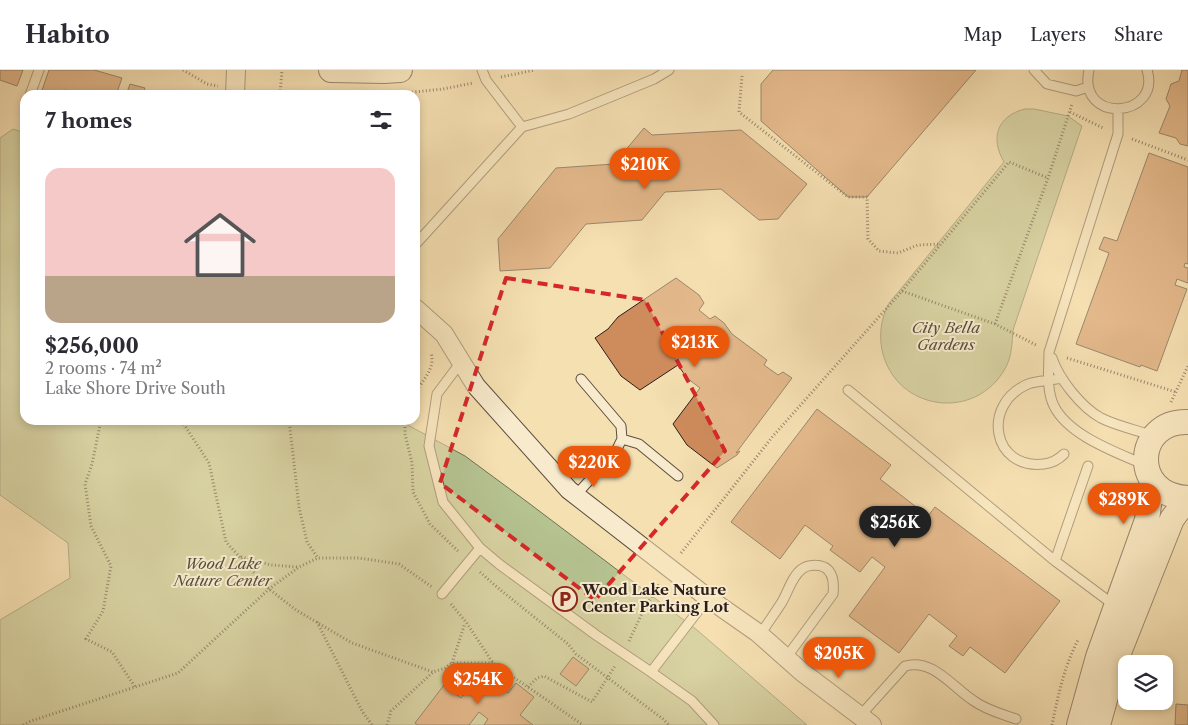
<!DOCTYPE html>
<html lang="en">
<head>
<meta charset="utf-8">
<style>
	body { margin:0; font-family:"Libre Caslon Text",serif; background:#f7f7f7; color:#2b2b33; height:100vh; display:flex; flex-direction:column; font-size:19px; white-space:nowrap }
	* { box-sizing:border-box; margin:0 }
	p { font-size:16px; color:#7c7c81 }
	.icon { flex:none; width:28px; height:28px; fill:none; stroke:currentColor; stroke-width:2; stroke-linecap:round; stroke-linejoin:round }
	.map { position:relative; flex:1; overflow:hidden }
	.drawer { position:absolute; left:20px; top:20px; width:400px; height:335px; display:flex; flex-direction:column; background:#fff; border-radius:15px; box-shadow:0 2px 8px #0003 }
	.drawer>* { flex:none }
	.controls { position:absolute; left:1118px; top:585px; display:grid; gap:10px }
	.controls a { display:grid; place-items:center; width:55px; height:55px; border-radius:10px; background:#fff; box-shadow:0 2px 8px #0003; font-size:25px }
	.price { position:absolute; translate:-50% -42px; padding:0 11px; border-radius:18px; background:#ea580c; color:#fff; font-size:16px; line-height:32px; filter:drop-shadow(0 1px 2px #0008) }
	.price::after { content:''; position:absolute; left:50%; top:30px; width:15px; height:11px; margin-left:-8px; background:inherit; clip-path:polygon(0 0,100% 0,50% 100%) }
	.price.current { background:#222; color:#fff }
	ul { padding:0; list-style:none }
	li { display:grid; align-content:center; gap:10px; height:265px; padding:0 25px }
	li span { display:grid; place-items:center; height:155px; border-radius:15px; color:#555 }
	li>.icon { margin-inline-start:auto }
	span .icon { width:90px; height:90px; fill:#fffc; stroke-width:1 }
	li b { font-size:21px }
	h2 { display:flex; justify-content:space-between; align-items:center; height:60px; padding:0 25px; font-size:21px }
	header { display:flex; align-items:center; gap:30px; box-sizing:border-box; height:70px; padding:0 25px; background:#fff; border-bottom:1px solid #e1e1e2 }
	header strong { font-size:24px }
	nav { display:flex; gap:28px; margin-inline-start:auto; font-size:18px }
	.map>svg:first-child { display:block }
	.green { fill:#b5c391; stroke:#707056 }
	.building { fill:#ce8b5c; stroke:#2b1e1a }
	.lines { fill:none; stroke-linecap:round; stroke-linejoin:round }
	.service-casing { stroke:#5e4e40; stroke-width:11 }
	.minor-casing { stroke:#5e4e40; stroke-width:20 }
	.secondary-casing { stroke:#2b1e1a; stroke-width:26 }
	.path { stroke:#2b1e1a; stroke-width:3; stroke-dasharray:1 2.5; stroke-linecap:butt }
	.service { stroke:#f8ebcd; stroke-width:9 }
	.minor { stroke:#f8ebcd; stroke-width:18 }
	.secondary { stroke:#f8ebcd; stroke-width:24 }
	.marked { fill:none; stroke:#d62828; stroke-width:4; stroke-dasharray:10 6; stroke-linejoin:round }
	.labels { text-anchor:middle; stroke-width:4; stroke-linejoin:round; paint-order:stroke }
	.park-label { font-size:15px; font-style:italic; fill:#54503e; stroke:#f8ebcd }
	.poi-label { font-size:15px; font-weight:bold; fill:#2b1e1a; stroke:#f8ebcd; text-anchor:start }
</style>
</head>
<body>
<header>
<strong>Habito</strong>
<nav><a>Map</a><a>Layers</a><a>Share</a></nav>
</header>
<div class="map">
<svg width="1188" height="655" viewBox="0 0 1188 655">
	<rect width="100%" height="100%" fill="#f5e0b2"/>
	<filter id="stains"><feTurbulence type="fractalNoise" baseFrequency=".004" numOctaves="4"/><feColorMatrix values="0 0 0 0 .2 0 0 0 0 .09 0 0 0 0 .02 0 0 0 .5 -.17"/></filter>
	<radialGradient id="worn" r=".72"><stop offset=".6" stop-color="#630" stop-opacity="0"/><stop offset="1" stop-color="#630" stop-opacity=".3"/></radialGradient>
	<!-- green -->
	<path class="green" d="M1025 39H1034L1068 46 1082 56 1013 260C1012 273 1012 285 1006 297 976 353 895 341 882 280 879 265 881 249 888 235 891 230 896 225 900 220L1004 92C990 68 997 46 1025 39Z
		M13 59 25 63V350H396L404 353 465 386 526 431 697 560 807 655H0V550L70 508 68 473 0 425V68Z"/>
	<!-- building -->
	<path class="building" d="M0 0H23L17 16 0 10Z
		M49 0H94L122 8 116 25H80L64 20 62 25H47L41 23Z
		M773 0H976L867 127H848L761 51V14Z
		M1182 0H1188V76L1180 74 1176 68 1159 63 1170 36 1166 29 1171 14 1179 11Z
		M130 14 145 18 143 23 149 25H126Z
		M644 58 652 65 741 60 807 114 778 149 759 150 721 119 665 122 642 150 586 154 550 198 500 201 498 169 556 98 614 94Z
		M1149 83 1188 97V194L1185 193 1184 197 1188 198V213L1177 209 1175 215 1187 219 1157 301 1141 295 1140 297 1076 274 1109 183 1099 179 1104 167 1117 171Z
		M676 208 699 225 704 233 699 240 710 249 715 246 724 253 732 264 767 290 764 295 778 305 783 302 792 308 736 383 740 381 737 385 717 398 687 375 673 354 700 318 687 308 678 295 640 320 621 306 595 268 608 259 618 247Z
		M817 339 891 395 880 409 928 446 935 437 1060 531 1005 603 970 577 963 586 949 576 957 566 929 544 899 583 849 546 885 497 872 487 860 502 830 480 833 476 805 455 780 489 731 452Z
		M573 587 589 599 576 616 560 604Z
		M481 602 508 623 516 613 534 627 520 645 533 655H484L488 649 479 642 469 655H418L415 653 444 615 461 628Z
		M1176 634 1188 635V655H1175Z"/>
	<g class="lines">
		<defs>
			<path id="service" d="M482 0 486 10 522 57
				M1034 0 1047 14 1076 21 1088 17
				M1089 0C1077 55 1162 48 1147 0
				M30 25 39 0
				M1118 40V64L1049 282C1049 299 1046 320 1054 336 1069 366 1116 382 1145 395
				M415 175 522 57 569 44 654 9 669 0
				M1052 288C1059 309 1081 337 1101 348 1117 356 1136 360 1154 366
				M461 292 437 324 429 376 443 432 480 478 499 494 596 565 651 602 708 528
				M1062 308C1051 311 1038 310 1028 314 981 334 992 400 1044 394 1052 393 1059 389 1064 384
				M848 320 1055 491 1114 535
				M622 369 639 374 678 406
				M576 425 616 381 622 369 621 356 581 309
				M1055 491 1088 396
				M442 524 480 478
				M760 565C767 554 775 543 782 532 788 522 792 506 802 499 807 495 817 494 824 497 834 502 834 515 833 524L786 588
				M651 602 692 631 714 655
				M860 646 905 596C933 588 952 617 974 631 986 640 1002 644 1016 649"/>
			<path id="minor" d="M235 25 236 0
				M415 238 444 264 476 316 569 420 708 528 758 563 802 602 872 655"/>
			<path id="secondary" d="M331 0 384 1 400 0
				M1188 352C1134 350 1130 426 1188 428
				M1079 655 1098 587 1147 450 1152 412
				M1098 655 1116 590 1172 449 1187 429"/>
		</defs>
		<!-- service casing -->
		<use href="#service" class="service-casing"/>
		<!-- minor casing -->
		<use href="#minor" class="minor-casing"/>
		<!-- secondary casing -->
		<use href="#secondary" class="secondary-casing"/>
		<!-- path -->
		<path class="path" d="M183 0 207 14 218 16
			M742 6 739 42 848 127H867L868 169 879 181 898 183 918 175 940 174
			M501 7 535 0
			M253 22 280 25 282 0
			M405 23 443 19 473 13
			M1070 42 1103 58
			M1132 69 1188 90
			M902 221 995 254 1036 275
			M995 254 1048 108 1072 34
			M1067 288 1176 322
			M415 323C422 311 436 298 431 283
			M1171 332 1188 296
			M101 350 92 394 85 414 91 456 111 496 103 541 86 569 112 582 135 617
			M178 350 183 353 209 393 226 472 269 519 296 540 352 573 433 602 445 598 452 593H493
			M289 350 299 437 307 472 318 488
			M405 350V364L412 393 413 422 430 454 459 482
			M681 483 773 366 902 221 1009 92 1048 108
			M241 487 271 495 298 497
			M480 502 498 518 568 574 576 584 663 649 669 655
			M451 534 466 552 493 593 583 655
			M317 552 362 641 372 655
			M629 571 645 537 660 513
			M452 593 465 553
			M528 617 537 608 544 606 592 632 615 596
			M23 655 31 651 178 603 269 519 299 497 318 488H359L399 494 432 517
			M387 655 391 641 433 602
			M1052 655C1058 626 1064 597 1078 570"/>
		<!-- service -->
		<use href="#service" class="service"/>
		<!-- minor -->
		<use href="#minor" class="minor"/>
		<!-- secondary -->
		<use href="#secondary" class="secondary"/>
	</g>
	<!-- marked area -->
	<path d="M0 0H1188V655H0ZM506 208 645 230 725 381 595 530 440 413Z" fill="#f5e0b2" fill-opacity=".55" fill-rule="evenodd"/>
	<path class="marked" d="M506 208 645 230 725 381 595 530 440 413Z"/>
	<!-- icons -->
	<defs>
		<symbol id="parking-ring" viewBox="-11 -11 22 22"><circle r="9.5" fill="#f8ebcd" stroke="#8f2418" stroke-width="1.5"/><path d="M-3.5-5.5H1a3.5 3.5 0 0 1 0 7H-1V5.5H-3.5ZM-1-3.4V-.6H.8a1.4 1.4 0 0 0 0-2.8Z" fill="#8f2418"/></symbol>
	</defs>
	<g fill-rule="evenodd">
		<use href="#parking-ring" x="551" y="515" width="28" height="28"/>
	</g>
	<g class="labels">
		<!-- park labels -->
		<g class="park-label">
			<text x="946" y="263">City Bella<tspan x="946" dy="17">Gardens</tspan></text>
			<text x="223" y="499">Wood Lake<tspan x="223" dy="17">Nature Center</tspan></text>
		</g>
		<!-- poi labels -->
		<g class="poi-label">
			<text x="582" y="525">Wood Lake Nature<tspan x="582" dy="17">Center Parking Lot</tspan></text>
		</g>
	</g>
	<rect width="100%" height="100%" filter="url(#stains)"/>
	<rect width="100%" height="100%" fill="url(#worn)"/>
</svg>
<div class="controls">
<a><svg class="icon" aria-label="layers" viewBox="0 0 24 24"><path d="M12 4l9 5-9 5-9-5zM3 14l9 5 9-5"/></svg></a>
</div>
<b class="price" style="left:645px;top:120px">$210K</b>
<b class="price" style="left:695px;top:298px">$213K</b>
<b class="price" style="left:594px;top:418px">$220K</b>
<b class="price" style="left:1124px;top:455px">$289K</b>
<b class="price current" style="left:895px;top:478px">$256K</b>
<b class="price" style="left:839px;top:609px">$205K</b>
<b class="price" style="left:478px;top:635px">$254K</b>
<section class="drawer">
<h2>7 homes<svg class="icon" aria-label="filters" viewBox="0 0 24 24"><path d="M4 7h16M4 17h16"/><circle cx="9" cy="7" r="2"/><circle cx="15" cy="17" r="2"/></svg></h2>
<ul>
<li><span style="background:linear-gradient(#f6c9c9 70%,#b9a48a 0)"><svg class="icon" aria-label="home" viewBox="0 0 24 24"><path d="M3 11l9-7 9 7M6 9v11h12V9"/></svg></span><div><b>$256,000</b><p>2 rooms · 74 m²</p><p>Lake Shore Drive South</p></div></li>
</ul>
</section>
</div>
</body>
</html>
